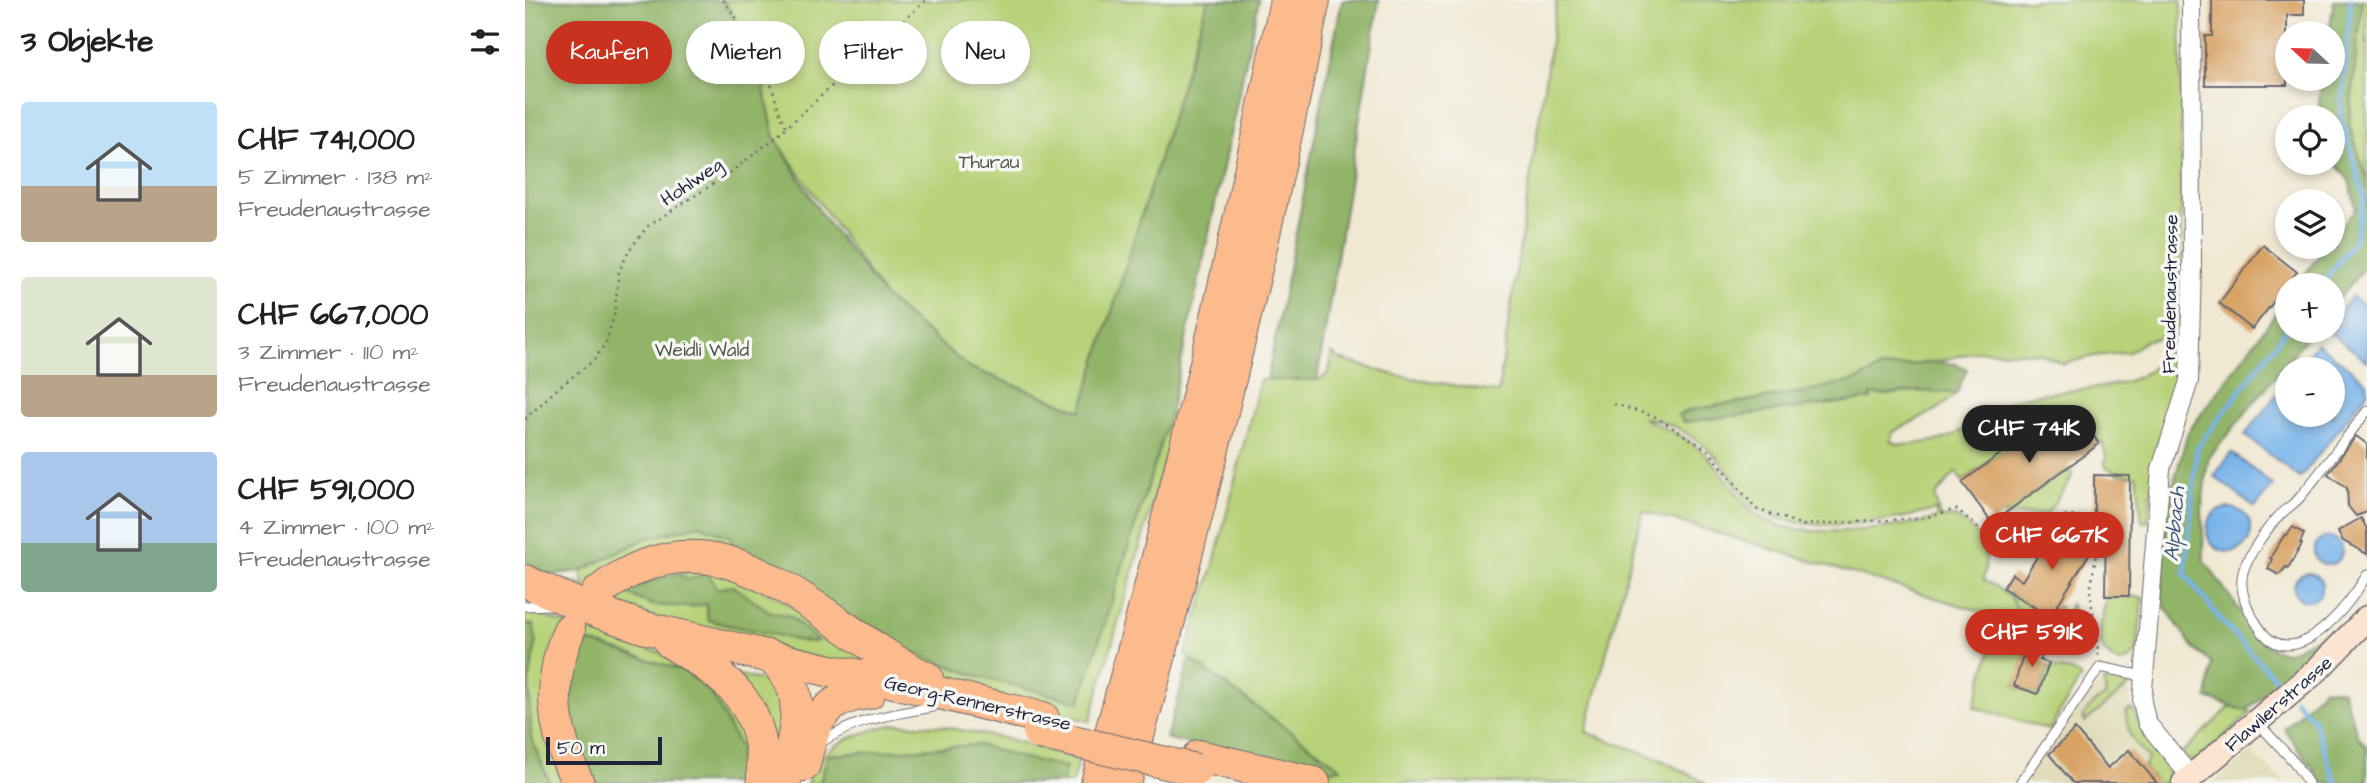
<!DOCTYPE html>
<html lang="de">
<head>
<meta charset="utf-8">
<style>
	body { margin:0; font-family:"Architects Daughter",sans-serif; background:#f2f2f2; color:#202124; height:100vh; display:flex; flex-direction:column; font-size:26px; white-space:nowrap }
	* { box-sizing:border-box; margin:0 }
	p { font-size:23px; color:#757577 }
	.icon { flex:none; width:38px; height:38px; fill:none; stroke:currentColor; stroke-width:2; stroke-linecap:round; stroke-linejoin:round }
	.map { position:relative; flex:1; overflow:hidden }
	.drawer { display:flex; flex-direction:column; background:#fff; width:525px }
	.drawer>* { flex:none }
	.banner { position:absolute; left:21px; top:21px; width:665px; height:63px; display:flex; gap:14px }
	.needle { width:46px; rotate:292deg }
	.fabs { position:absolute; left:1750px; top:21px; display:grid; gap:14px }
	.fabs a { display:grid; place-items:center; width:70px; height:70px; border-radius:50%; background:#fff; box-shadow:0 4px 10px #0003; font-size:35px }
	.scale { position:absolute; left:21px; bottom:18px; width:116px; box-sizing:border-box; padding-left:7px; border:4px solid #22223b; border-top:0; font-size:19px; line-height:24px; white-space:nowrap; color:#22223b; -webkit-text-stroke:5px #f6f6f2; paint-order:stroke }
	.price { position:absolute; translate:-50% -60px; padding:0 16px; border-radius:24px; background:#c8321e; color:#fff; font-size:23px; line-height:46px; filter:drop-shadow(0 2px 4px #0008) }
	.price::after { content:''; position:absolute; left:50%; top:42px; width:21px; height:16px; margin-left:-10px; background:inherit; clip-path:polygon(0 0,100% 0,50% 100%) }
	.price.on { background:#222; color:#fff }
	ul { padding:0; list-style:none }
	li { display:flex; align-items:center; gap:21px; height:175px; padding:0 21px }
	li span { display:grid; place-items:center; flex:none; width:196px; height:140px; border-radius:7px; color:#555 }
	li>.icon { margin-inline-start:auto }
	span .icon { width:84px; height:84px; fill:#fffc; stroke-width:1 }
	li b { font-size:30px }
	h2 { display:flex; justify-content:space-between; align-items:center; height:84px; padding:0 21px; font-size:30px }
	.chip { padding:0 24px; border-radius:32px; background:#fff; box-shadow:0 4px 10px #0003; font-size:24px; line-height:63px }
	.chip.on { background:#c8321e; color:#fff }
	main { display:flex; flex:1; min-height:0 }
	.map>svg:first-child { display:block }
	.built { fill:#e1dcba }
	.green { fill:#b7d278; stroke:#6c7a5a; stroke-width:2; fill-rule:evenodd }
	.forest { fill:#91b468; stroke:#5a6b52; stroke-width:2 }
	.water { fill:#78b4ea; stroke:#4d6b92; stroke-width:2 }
	.lines { fill:none; stroke-linecap:round; stroke-linejoin:round }
	.stream { stroke:#78b4ea; stroke-width:4.5 }
	.building { fill:#d8a264 }
	.lane-casing { stroke:#6a6770; stroke-width:11 }
	.street-casing { stroke:#6a6770; stroke-width:20 }
	.secondary-casing { stroke:#6a6770; stroke-width:27 }
	.highway-casing { stroke:#6a6770; stroke-width:34 }
	.path { stroke:#6a6770; stroke-width:2.5; stroke-dasharray:2 5; stroke-linecap:butt }
	.lane { stroke:#fff; stroke-width:9 }
	.street { stroke:#fff; stroke-width:18 }
	.secondary { stroke:#fde4d1; stroke-width:24 }
	.highway { stroke:#fbbb8d; stroke-width:32 }
	.highway-bridge-casing { stroke:#6a6770; stroke-width:34; stroke-linecap:butt }
	.highway-bridge { stroke:#fbbb8d; stroke-width:32 }
	.labels { text-anchor:middle; stroke-width:7; stroke-linejoin:round; paint-order:stroke }
	.park-label { font-size:19px; fill:#4f574d; stroke:#f6f6f2 }
	.street-label { font-size:19px; fill:#22223b; stroke:#f6f6f2 }
	.water-label { font-size:21px; font-style:italic; fill:#405578; stroke:#f6f6f2 }
</style>
</head>
<body>
<main>
<section class="drawer">
<h2>3 Objekte<svg class="icon" aria-label="filters" viewBox="0 0 24 24"><path d="M4 7h16M4 17h16"/><circle cx="9" cy="7" r="2"/><circle cx="15" cy="17" r="2"/></svg></h2>
<ul>
<li><span style="background:linear-gradient(#bfe0f5 60%,#b9a48a 0)"><svg class="icon" aria-label="home" viewBox="0 0 24 24"><path d="M3 11l9-7 9 7M6 9v11h12V9"/></svg></span><div><b>CHF 741,000</b><p>5 Zimmer · 138 m²</p><p>Freudenaustrasse</p></div></li>
<li><span style="background:linear-gradient(#dfe7d0 70%,#b9a48a 0)"><svg class="icon" aria-label="home" viewBox="0 0 24 24"><path d="M3 11l9-7 9 7M6 9v11h12V9"/></svg></span><div><b>CHF 667,000</b><p>3 Zimmer · 110 m²</p><p>Freudenaustrasse</p></div></li>
<li><span style="background:linear-gradient(#a9c7e8 65%,#7fa58c 0)"><svg class="icon" aria-label="home" viewBox="0 0 24 24"><path d="M3 11l9-7 9 7M6 9v11h12V9"/></svg></span><div><b>CHF 591,000</b><p>4 Zimmer · 100 m²</p><p>Freudenaustrasse</p></div></li>
</ul>
</section>
<div class="map">
<svg width="1842" height="783" viewBox="0 0 1842 783">
	<rect width="100%" height="100%" fill="#f6f6f2"/>
	<filter id="ink" filterUnits="userSpaceOnUse"><feTurbulence type="fractalNoise" baseFrequency=".0143" numOctaves="2"/><feDisplacementMap in="SourceGraphic" scale="14" xChannelSelector="R" yChannelSelector="G"/><feConvolveMatrix kernelMatrix="1 2 1 2 8 2 1 2 1" color-interpolation-filters="sRGB"/></filter>
	<filter id="wash" filterUnits="userSpaceOnUse"><feTurbulence type="fractalNoise" baseFrequency=".00686" numOctaves="4" result="noise"/><feDisplacementMap in="SourceGraphic" scale="28" xChannelSelector="R" yChannelSelector="G"/><feGaussianBlur stdDeviation="1.57" result="paint"/><feColorMatrix in="noise" values="0 0 0 0 0 0 0 0 0 0 0 0 0 0 0 0 0 1.4 0 .05"/><feComposite in="paint" operator="in"/></filter>
	<g filter="url(#wash)">
		<rect width="100%" height="100%" fill="#f0e8d2"/>
		<!-- built -->
		<path class="built" d="M1581 680 1604 684 1606 709 1652 783H1488L1529 723Z
			M1726 752 1760 783H1689Z"/>
		<!-- green -->
		<path class="green" d="M197 0H683L557 411 443 367 360 297 250 138 234 67 203 7Z
			M1032 0H1656V307L1659 330 1653 335 1622 340 1604 352 1569 356 1538 364 1514 353 1454 351 1410 362 1353 369 1333 380 1278 392 1165 410 1154 415 1159 422 1347 399 1345 394 1359 395 1393 391 1432 393 1413 409 1368 432 1365 441C1377 446 1383 445 1396 443 1404 441 1415 441 1422 438 1449 427 1469 405 1498 397 1549 384 1619 399 1648 344L1659 347 1651 394 1632 450 1623 522H1617L1612 476 1594 474 1580 466 1581 456 1577 441 1574 443 1557 434 1539 408 1437 481 1431 472 1410 496 1415 518 1431 517C1458 537 1466 546 1458 580 1469 586 1482 592 1489 603 1491 608 1491 614 1494 619 1505 641 1499 664 1489 686L1514 695 1524 667 1546 671 1556 677 1524 730 1449 707 1475 617 1118 511 1061 732 1132 758 1181 783H819L784 774 815 768 660 655 689 564 735 380H792C806 376 806 366 806 353L814 359 870 375 973 393ZM1118 418C1142 418 1171 438 1188 454 1204 469 1212 491 1228 505 1266 538 1366 522 1411 510V518L1402 521C1358 529 1261 544 1226 510 1208 491 1195 465 1174 449 1158 435 1138 427 1118 418Z
			M1837 0H1842V181L1824 123Z
			M645 414H653L565 721C492 705 423 681 359 642L455 677 555 701Z
			M1543 469 1546 471 1547 477 1522 514 1477 515Z
			M174 525 207 537V551L83 589 196 564 394 681 168 631 25 579 48 582 60 587 56 571 119 539ZM164 580 187 583 192 589 208 586 245 612 265 616 292 641C276 644 259 636 243 633 223 629 203 626 183 620L181 603 166 607 127 605Z
			M1484 592 1518 614 1522 618 1503 631Z
			M1581 596 1618 597 1612 652 1605 659 1595 663C1564 650 1578 622 1581 596Z
			M1545 604 1561 632 1565 651C1549 668 1520 651 1504 641V635L1518 626 1533 606 1536 608 1533 617 1535 620H1540Z
			M0 611 136 653 210 703 230 783H211L216 750 58 641 42 709 68 783H25L6 738 4 682 11 643 0 624Z
			M211 674 257 686 256 773Z
			M1591 680 1600 681 1605 685 1560 722 1558 717 1567 704 1581 696 1579 682Z
			M1706 706 1726 712 1674 760H1664L1656 754Z
			M1604 709 1609 711C1613 718 1614 726 1618 733 1626 749 1649 762 1643 783H1627L1630 780 1619 768 1623 757C1608 743 1602 734 1601 712Z
			M371 724 415 726 487 740 554 759 547 783H536L541 767 500 759 453 745 303 755 295 783H282C294 743 335 732 371 724Z"/>
		<!-- forest -->
		<path class="forest" d="M0 0H197L203 7 234 67 250 138 297 215 360 297 443 367 556 411 683 0H734L645 414 555 702 455 677 359 642 207 551 206 537 174 525 119 539 56 571 23 575 0 561Z
			M817 0H854L792 380H742Z
			M1809 0H1837L1824 123 1842 181V264L1808 306V285H1772L1800 247H1808V237L1831 209 1824 180 1809 162 1808 155V117H1797L1794 103 1797 79H1808V33H1804Z
			M1762 298V331H1787L1683 459 1677 508 1679 560 1737 642 1750 650 1764 652 1814 626 1721 711 1682 698 1687 663 1669 649 1636 601 1642 507 1663 432Z
			M1410 362 1431 364 1442 369 1432 393 1393 391 1359 395 1346 394 1347 399 1159 422 1153 415 1165 410 1278 392 1333 380 1353 369Z
			M183 572 192 589 208 586 245 612 265 616 293 641C276 644 259 636 243 633 223 629 203 626 183 620L181 604 166 607 127 605 99 593 129 579 152 573 164 580Z
			M0 624 9 625 11 643 4 682 6 738 25 783H0Z
			M58 640 160 671 186 692 216 750 211 783H68L42 709Z
			M665 659 816 768 784 774 641 738Z
			M1799 688 1818 691 1833 736 1842 747V783H1794L1789 769 1759 729Z
			M453 745 500 759 541 767 536 783H295L303 755Z"/>
		<!-- water -->
		<path class="water" d="M1827 296 1842 307V361L1803 331H1808V321Z
			M1792 343 1842 382V393L1775 478 1720 435 1762 381V415H1808V369H1771Z
			M1707 453 1748 485 1730 508 1689 476Z
			M1682 530a22 22 0 1 1 44 0a22 22 0 1 1-44 0Z
			M1789 551a14 14 0 1 1 28 0a14 14 0 1 1-28 0Z
			M1769 587a14 14 0 1 1 28 0a14 14 0 1 1-28 0Z"/>
		<g class="lines">
			<!-- stream -->
			<path class="stream" d="M1796 285 1829 241 1839 199 1816 115 1826 0
				M1760 689 1699 624 1660 574 1672 448 1762 329
				M1770 700 1788 719 1811 783"/>
		</g>
		<g id="blocks">
			<!-- building -->
			<path class="building" d="M1687 0H1779V15H1762V85H1680V36H1687Z
				M1738 245 1772 272 1727 329 1694 303Z
				M1538 408 1557 434 1564 429 1574 444 1467 523 1437 482Z
				M1831 436 1842 444V512L1831 516 1823 506 1822 488 1803 474Z
				M1569 475 1605 476 1604 596H1580L1581 514H1569Z
				M1836 518 1842 529V554L1818 541 1813 531Z
				M1537 526 1569 546 1525 617 1478 588 1487 574 1497 581 1524 537 1528 539Z
				M1768 527 1779 534 1775 543 1777 544 1763 568 1761 567 1754 575 1743 569 1747 559 1745 558 1760 534 1762 535Z
				M1502 642 1519 648 1515 660 1524 663 1513 694 1489 686Z
				M1550 729 1583 768 1604 750 1632 783H1548L1524 754Z"/>
		</g>
	</g>
	<g filter="url(#ink)">
		<use href="#blocks" fill-opacity="0" stroke="#6a6770" stroke-width="2"/>
		<g class="lines">
			<defs>
				<path id="lane" d="M1842 411C1820 439 1799 468 1776 496 1771 503 1763 507 1756 514 1743 527 1723 554 1718 572 1714 588 1720 604 1728 618 1734 627 1739 637 1749 642 1784 659 1827 600 1842 575
					M0 606 26 605
					M1733 723 1769 762 1783 783
					M295 743C333 718 365 715 408 707
					M1495 783 1575 667 1618 676"/>
				<path id="street" d="M1666 777 1622 723 1617 702 1636 469 1664 381 1667 265 1666 0"/>
				<path id="secondary" d="M1659 783 1791 671 1842 618"/>
				<path id="highway" d="M0 581 54 605 117 627 306 671 356 679 518 718
					M72 593C199 493 292 626 402 678
					M44 630C21 684 28 732 53 783
					M145 642C207 681 240 703 238 783
					M244 656C289 692 267 734 260 783
					M674 756 789 783
					M279 765C288 723 298 697 344 693
					M572 783C645 524 708 263 761 0
					M600 783C672 524 736 263 789 0"/>
			</defs>
			<!-- lane casing -->
			<use href="#lane" class="lane-casing"/>
			<!-- street casing -->
			<use href="#street" class="street-casing"/>
			<!-- secondary casing -->
			<use href="#secondary" class="secondary-casing"/>
			<!-- highway casing -->
			<use href="#highway" class="highway-casing"/>
			<!-- path -->
			<path class="path" d="M198 0C213 20 230 42 239 65 248 86 251 108 262 128
				M1089 404 1131 417 1184 451 1231 509 1278 525 1399 518 1432 509 1465 538 1477 539 1508 536 1540 516 1559 517 1570 531 1571 555 1565 592 1574 656
				M0 419 33 388 69 360 81 342 89 316 94 271 105 249 123 226 202 175 250 138 401 0"/>
			<!-- lane -->
			<use href="#lane" class="lane"/>
			<!-- street -->
			<use href="#street" class="street"/>
			<!-- secondary -->
			<use href="#secondary" class="secondary"/>
			<!-- highway -->
			<use href="#highway" class="highway"/>
			<defs>
				<path id="highway-bridge" d="M514 733 671 770"/>
			</defs>
			<!-- highway-bridge casing -->
			<use href="#highway-bridge" class="highway-bridge-casing"/>
			<!-- highway-bridge -->
			<use href="#highway-bridge" class="highway-bridge"/>
		</g>
	</g>
	<g class="labels">
		<!-- park labels -->
		<g class="park-label">
			<text x="464" y="168">Thurau</text>
			<text x="177" y="356">Weidli Wald</text>
		</g>
		<!-- street labels -->
		<g class="street-label">
			<text transform="translate(166 181) rotate(-34)" y="7">Hohlweg</text>
			<text transform="translate(1644 294) rotate(-89)" y="7">Freudenaustrasse</text>
			<text transform="translate(453 702) rotate(13)" y="7">Georg-Rennerstrasse</text>
			<text transform="translate(1753 703) rotate(-41)" y="7">Flawilerstrasse</text>
		</g>
		<!-- water labels -->
		<g class="water-label">
			<text transform="translate(1649 524) rotate(-85)" y="7">Alpbach</text>
		</g>
	</g>
</svg>
<div class="fabs">
<a><svg class="needle" viewBox="-14 -14 28 28"><path d="M0-13l5 13h-10z" fill="#e53935"/><path d="M0 13l5-13h-10z" fill="#757577"/></svg></a>
<a><svg class="icon" aria-label="locate" viewBox="0 0 24 24"><circle cx="12" cy="12" r="6"/><path d="M12 2v4M12 18v4M2 12h4M18 12h4"/></svg></a>
<a><svg class="icon" aria-label="layers" viewBox="0 0 24 24"><path d="M12 4l9 5-9 5-9-5zM3 14l9 5 9-5"/></svg></a>
<a>+</a>
<a>−</a>
</div>
<div class="scale">50 m</div>
<b class="price on" style="left:1504px;top:465px">CHF 741K</b>
<b class="price" style="left:1527px;top:572px">CHF 667K</b>
<b class="price" style="left:1507px;top:669px">CHF 591K</b>
<div class="banner">
<a class="chip on">Kaufen</a>
<a class="chip">Mieten</a>
<a class="chip">Filter</a>
<a class="chip">Neu</a>
</div>
</div>
</main>
</body>
</html>
